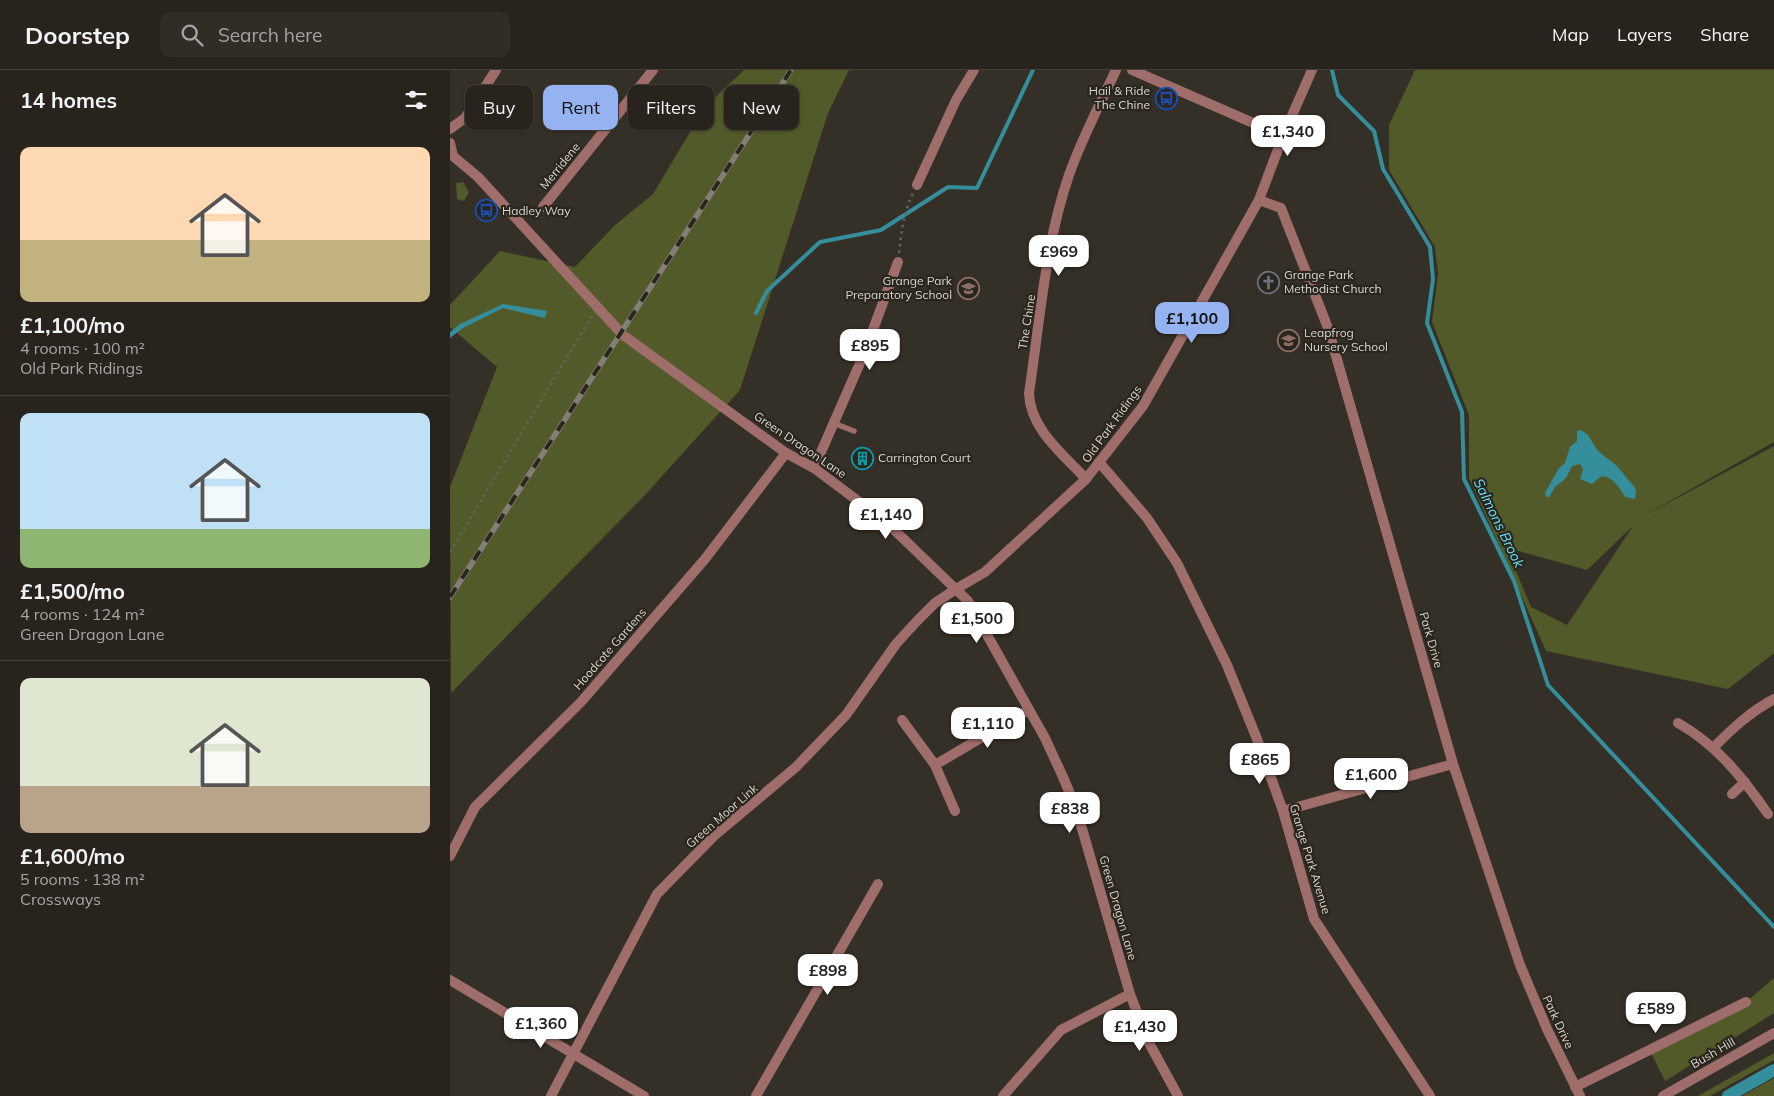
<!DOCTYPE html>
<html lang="en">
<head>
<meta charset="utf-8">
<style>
	body { margin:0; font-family:Mulish,sans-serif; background:#302c26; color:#f1f3f6; height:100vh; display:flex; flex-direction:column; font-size:19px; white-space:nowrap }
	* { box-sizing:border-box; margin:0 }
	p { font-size:16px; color:#a5a4a4 }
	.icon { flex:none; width:28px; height:28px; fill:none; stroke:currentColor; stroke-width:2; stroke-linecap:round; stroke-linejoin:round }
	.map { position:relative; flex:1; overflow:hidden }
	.side { display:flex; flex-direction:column; background:#28241d; width:450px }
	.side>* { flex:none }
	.hud { position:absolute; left:15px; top:15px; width:475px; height:45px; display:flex; gap:10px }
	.price { position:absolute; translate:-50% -42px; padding:0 11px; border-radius:10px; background:#fff; color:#222; font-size:16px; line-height:32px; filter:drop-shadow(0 1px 2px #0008) }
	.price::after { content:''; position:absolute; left:50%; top:30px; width:15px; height:11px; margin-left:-8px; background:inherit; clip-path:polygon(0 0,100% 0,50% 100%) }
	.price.active { background:#95b2f1; color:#111 }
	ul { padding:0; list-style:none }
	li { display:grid; align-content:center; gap:10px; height:265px; padding:0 20px }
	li+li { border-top:1px solid #44413b }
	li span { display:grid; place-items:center; height:155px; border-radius:10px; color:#555 }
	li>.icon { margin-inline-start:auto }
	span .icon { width:90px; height:90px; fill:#fffc; stroke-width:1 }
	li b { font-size:21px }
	h2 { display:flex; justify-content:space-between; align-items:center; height:60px; padding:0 20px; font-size:21px }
	.tag { padding:0 18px; border-radius:10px; background:#28241d; box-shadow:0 1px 4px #0004,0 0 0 1px #44413b; font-size:18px; line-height:45px }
	.tag.active { background:#95b2f1; color:#111 }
	header { display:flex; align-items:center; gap:30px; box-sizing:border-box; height:70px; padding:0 25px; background:#28241d; border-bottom:1px solid #44413b }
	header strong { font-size:24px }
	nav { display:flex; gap:28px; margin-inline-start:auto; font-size:18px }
	.search { width:350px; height:45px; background:#302c26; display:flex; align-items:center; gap:12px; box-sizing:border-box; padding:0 18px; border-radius:10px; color:#a5a4a4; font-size:19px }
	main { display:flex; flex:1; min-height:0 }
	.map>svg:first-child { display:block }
	.green { fill:#525a29; fill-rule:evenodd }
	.water { fill:#348e9c }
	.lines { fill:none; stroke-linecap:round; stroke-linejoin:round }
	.stream { stroke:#348e9c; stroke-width:4 }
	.canal { stroke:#348e9c; stroke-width:12 }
	.path { stroke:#67625a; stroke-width:2.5; stroke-dasharray:2.5 4; stroke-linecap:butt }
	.service { stroke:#a06e6a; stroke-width:5.5 }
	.minor { stroke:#a06e6a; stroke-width:10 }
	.tertiary { stroke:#a06e6a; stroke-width:10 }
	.rail-casing { stroke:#837f78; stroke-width:5.5 }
	.rail { stroke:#2b261d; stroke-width:4; stroke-dasharray:11; stroke-linecap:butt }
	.labels { text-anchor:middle; stroke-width:4.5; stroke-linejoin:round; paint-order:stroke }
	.poi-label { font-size:12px; fill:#d8d5cf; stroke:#2b261d; text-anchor:start }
	.street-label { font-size:12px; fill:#d8d5cf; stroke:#2b261d }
	.water-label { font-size:14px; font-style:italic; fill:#62e3f7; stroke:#2b261d }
</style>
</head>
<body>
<header>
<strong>Doorstep</strong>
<div class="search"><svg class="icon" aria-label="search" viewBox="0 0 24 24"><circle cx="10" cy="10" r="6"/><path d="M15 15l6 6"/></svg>Search here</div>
<nav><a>Map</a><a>Layers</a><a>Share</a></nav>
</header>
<main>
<section class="side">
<h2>14 homes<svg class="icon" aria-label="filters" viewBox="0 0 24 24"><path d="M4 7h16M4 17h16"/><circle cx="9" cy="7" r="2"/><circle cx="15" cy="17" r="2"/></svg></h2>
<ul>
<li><span style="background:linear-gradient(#ffd9b3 60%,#c2b280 0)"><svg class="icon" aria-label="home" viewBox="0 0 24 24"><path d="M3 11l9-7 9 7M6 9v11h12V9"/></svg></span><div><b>£1,100/mo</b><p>4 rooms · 100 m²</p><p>Old Park Ridings</p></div></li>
<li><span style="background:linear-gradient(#bfe0f5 75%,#8fb573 0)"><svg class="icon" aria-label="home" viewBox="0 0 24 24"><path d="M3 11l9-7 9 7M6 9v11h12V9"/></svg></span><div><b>£1,500/mo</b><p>4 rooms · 124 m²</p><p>Green Dragon Lane</p></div></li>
<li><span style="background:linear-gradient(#dfe7d0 70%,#b9a48a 0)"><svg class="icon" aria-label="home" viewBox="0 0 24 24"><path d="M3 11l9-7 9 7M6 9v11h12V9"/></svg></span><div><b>£1,600/mo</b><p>5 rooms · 138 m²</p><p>Crossways</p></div></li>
</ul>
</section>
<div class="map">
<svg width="1324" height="1026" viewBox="0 0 1324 1026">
	<rect width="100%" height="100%" fill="#353027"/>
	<!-- green -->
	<path class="green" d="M294 0H399L378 43 290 320 194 426 1 623 0 417 47 297 0 257V235L50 181 125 197 165 155 203 124 255 37Z
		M965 0H1324V372L1192 447 1324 376V583L1278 619 1096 581 1019 408V345L982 252 988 204 985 177 939 100V55ZM1183 456 1117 555 1081 537 1054 472 1058 478 1137 500Z
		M13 112 19 122 14 131 7 129 6 113Z
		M1324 908V943L1215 1011 1200 981 1296 932Z
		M1324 983V990L1260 1026H1248Z
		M1324 1008V1026H1292Z"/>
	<!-- water -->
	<path class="water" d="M53 234 97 241 95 248 53 238 13 258 0 268V262L10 254Z
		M1131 360 1138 365 1147 380 1167 396 1186 419 1185 429 1175 427C1169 417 1164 408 1152 406L1142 414 1130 409 1133 399 1130 394 1122 396 1116 408 1105 417 1099 427H1096L1095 423 1109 398 1115 393 1120 377 1127 371V361Z"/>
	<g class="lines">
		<!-- stream -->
		<path class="stream" d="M882 0 888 25 924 61 933 99 980 177 983 209 977 253 1012 342 1014 409 1064 511 1098 615 1324 857
			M306 243 317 221 370 172 431 160 498 117 527 118 583 0"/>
		<!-- canal -->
		<path class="canal" d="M1278 1026 1324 1000"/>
		<!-- path -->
		<path class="path" d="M449 183C451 162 454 142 463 123
			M0 482 142 246"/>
		<!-- service -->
		<path class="service" d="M383 353 404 361"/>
		<!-- minor -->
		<path class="minor" d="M682 0 833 66
			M0 59 15 48 46 0
			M467 115 506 30 524 0
			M809 130 831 138 878 258 1003 694 1070 895 1097 959 1130 1026
			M93 137 203 0
			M649 392 697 448 727 493 777 595 807 669 833 741 864 849 980 1026
			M364 398 414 284 448 192
			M636 409C613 384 580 359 579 323 590 251 595 174 619 105 632 68 650 34 666 0
			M452 650 485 695 505 741
			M1228 653C1267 675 1293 708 1318 744
			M1264 677C1283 658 1300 642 1324 629
			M485 695 578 640
			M1282 724 1295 712
			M833 741 1003 694
			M0 786 25 737 131 632 255 489 336 383
			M0 910 194 1026
			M1125 1017 1296 932
			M101 1026 207 824 264 766 346 697 396 645 446 574 467 551 485 533 506 519
			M306 1026 428 814
			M553 1026 611 960 680 924
			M1213 1026 1324 963"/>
		<!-- tertiary -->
		<path class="tertiary" d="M0 73 3 86 28 107 173 265 336 383 364 398 436 452 518 531 595 668 613 707 626 738 680 924 698 971 728 1026
			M506 519 535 502 636 409 693 336 809 130 833 66 862 0"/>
		<defs>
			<path id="rail" d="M0 527 341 0"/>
		</defs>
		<!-- rail casing -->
		<use href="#rail" class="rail-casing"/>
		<!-- rail -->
		<use href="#rail" class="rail"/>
	</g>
	<!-- icons -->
	<defs>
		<symbol id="bus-ring" viewBox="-11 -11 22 22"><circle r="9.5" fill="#2b261d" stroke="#1a4fb4" stroke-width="1.5"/><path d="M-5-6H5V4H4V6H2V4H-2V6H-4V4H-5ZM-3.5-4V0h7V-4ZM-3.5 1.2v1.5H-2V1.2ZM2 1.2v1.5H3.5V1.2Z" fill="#1a4fb4"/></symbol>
		<symbol id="church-ring" viewBox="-11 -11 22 22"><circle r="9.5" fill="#2b261d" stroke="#6b7280" stroke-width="1.5"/><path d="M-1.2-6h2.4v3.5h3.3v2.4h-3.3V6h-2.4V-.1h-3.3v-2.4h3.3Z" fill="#6b7280"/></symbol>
		<symbol id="school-ring" viewBox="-11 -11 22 22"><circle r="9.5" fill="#2b261d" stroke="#8d6e63" stroke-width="1.5"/><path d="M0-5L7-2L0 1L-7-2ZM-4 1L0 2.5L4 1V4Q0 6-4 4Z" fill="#8d6e63"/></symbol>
		<symbol id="building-ring" viewBox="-11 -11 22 22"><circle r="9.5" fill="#2b261d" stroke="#0f9aa8" stroke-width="1.5"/><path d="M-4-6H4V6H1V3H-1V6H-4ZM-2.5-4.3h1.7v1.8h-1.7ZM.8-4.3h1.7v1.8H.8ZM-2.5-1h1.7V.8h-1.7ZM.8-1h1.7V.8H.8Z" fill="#0f9aa8"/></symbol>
	</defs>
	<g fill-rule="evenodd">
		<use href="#bus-ring" x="704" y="16" width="25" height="25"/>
		<use href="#bus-ring" x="24" y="128" width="25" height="25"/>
		<use href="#church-ring" x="806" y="200" width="25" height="25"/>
		<use href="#school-ring" x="506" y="206" width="25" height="25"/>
		<use href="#school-ring" x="826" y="258" width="25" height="25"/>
		<use href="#building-ring" x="400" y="376" width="25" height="25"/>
	</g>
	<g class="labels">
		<!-- poi labels -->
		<g class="poi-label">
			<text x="700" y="25" text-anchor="end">Hail &amp; Ride<tspan x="700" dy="14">The Chine</tspan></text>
			<text x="52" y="145">Hadley Way</text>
			<text x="834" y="209">Grange Park<tspan x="834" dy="14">Methodist Church</tspan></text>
			<text x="502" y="215" text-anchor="end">Grange Park<tspan x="502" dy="14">Preparatory School</tspan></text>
			<text x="854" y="267">Leapfrog<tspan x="854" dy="14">Nursery School</tspan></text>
			<text x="428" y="392">Carrington Court</text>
		</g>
		<!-- street labels -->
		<g class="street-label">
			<text transform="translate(110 96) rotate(-51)" y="4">Merridene</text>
			<text transform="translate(577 252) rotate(-81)" y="4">The Chine</text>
			<text transform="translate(662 354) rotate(-54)" y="4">Old Park Ridings</text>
			<text transform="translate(350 375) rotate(34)" y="4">Green Dragon Lane</text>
			<text transform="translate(981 570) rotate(74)" y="4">Park Drive</text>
			<text transform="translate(160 579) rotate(-49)" y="4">Hoodcote Gardens</text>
			<text transform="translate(272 746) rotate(-41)" y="4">Green Moor Link</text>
			<text transform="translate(860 789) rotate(73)" y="4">Grange Park Avenue</text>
			<text transform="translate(668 838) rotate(74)" y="4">Green Dragon Lane</text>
			<text transform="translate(1108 952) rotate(65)" y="4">Park Drive</text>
			<text transform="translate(1263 983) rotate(-30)" y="4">Bush Hill</text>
		</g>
		<!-- water labels -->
		<g class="water-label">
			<text transform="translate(1049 453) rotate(64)" y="5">Salmons Brook</text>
		</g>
	</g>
</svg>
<b class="price" style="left:838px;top:87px">£1,340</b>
<b class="price" style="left:609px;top:207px">£969</b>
<b class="price active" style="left:742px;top:274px">£1,100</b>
<b class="price" style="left:420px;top:301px">£895</b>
<b class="price" style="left:436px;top:470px">£1,140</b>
<b class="price" style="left:527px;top:574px">£1,500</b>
<b class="price" style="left:538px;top:679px">£1,110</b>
<b class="price" style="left:810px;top:715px">£865</b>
<b class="price" style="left:921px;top:730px">£1,600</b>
<b class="price" style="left:620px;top:764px">£838</b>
<b class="price" style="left:378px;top:926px">£898</b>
<b class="price" style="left:1206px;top:964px">£589</b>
<b class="price" style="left:91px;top:979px">£1,360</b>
<b class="price" style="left:690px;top:982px">£1,430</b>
<div class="hud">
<a class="tag">Buy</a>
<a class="tag active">Rent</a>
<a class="tag">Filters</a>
<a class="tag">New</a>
</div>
</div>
</main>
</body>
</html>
